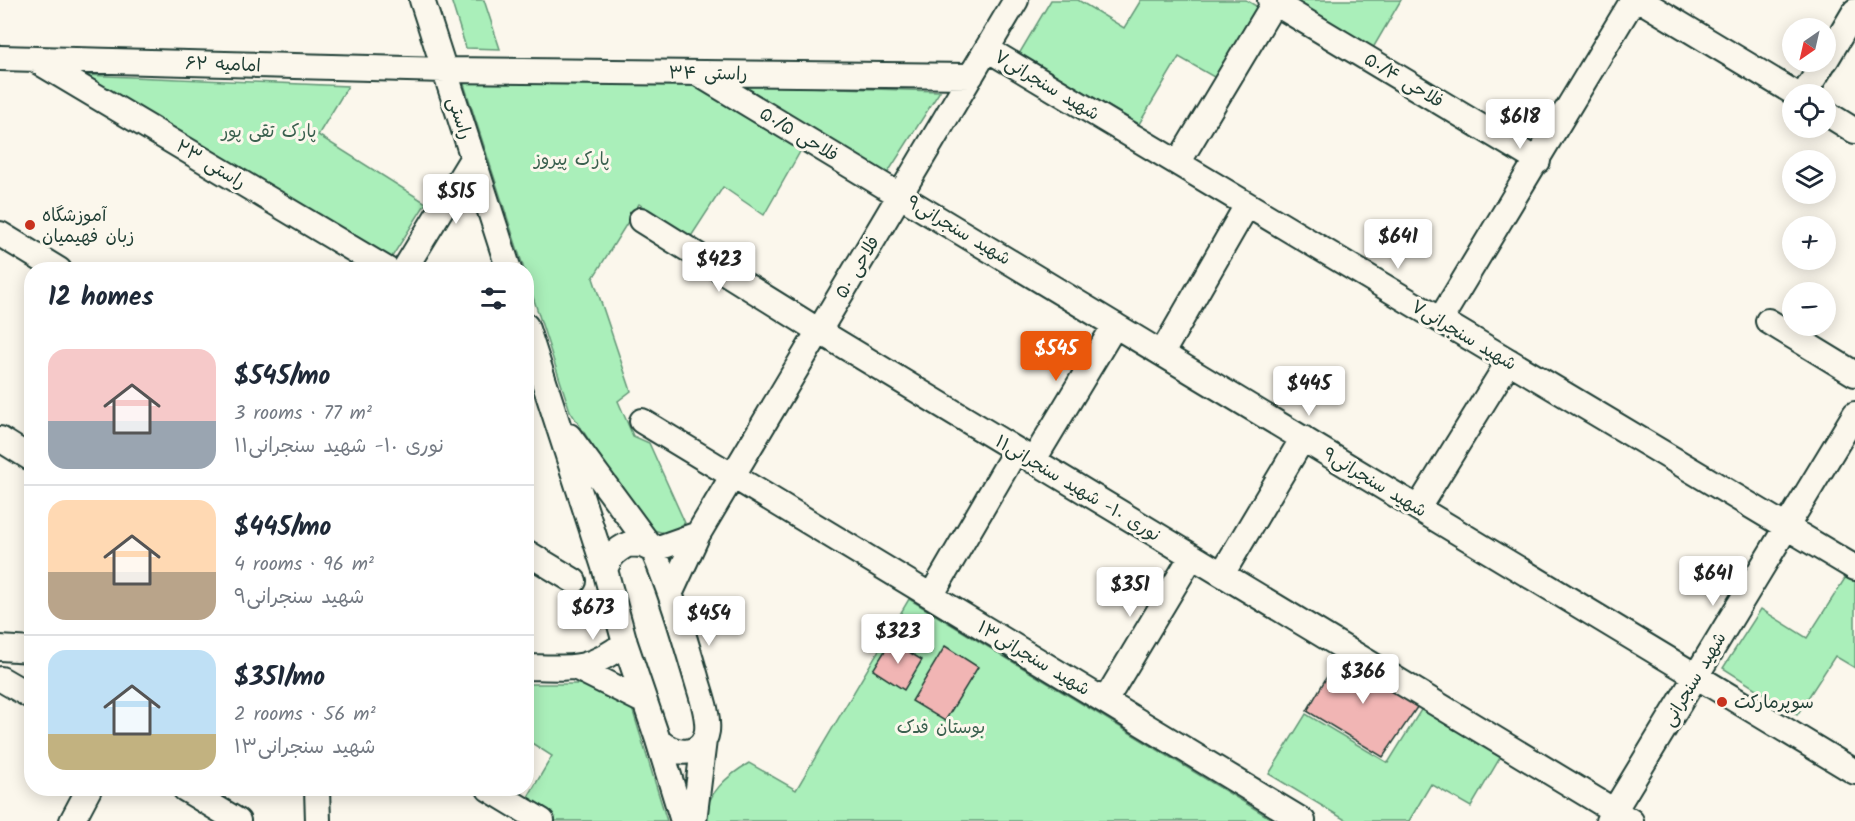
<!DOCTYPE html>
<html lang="en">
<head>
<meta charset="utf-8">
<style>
	body { margin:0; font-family:Kalam,"Playpen Sans Arabic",sans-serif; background:#f6f6f7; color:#1f2937; height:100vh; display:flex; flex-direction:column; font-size:22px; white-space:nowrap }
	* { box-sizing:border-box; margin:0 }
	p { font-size:20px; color:#747a83 }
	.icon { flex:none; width:33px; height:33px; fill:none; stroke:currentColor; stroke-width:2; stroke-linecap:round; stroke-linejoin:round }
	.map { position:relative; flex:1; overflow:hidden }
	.side { position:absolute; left:24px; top:262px; width:510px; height:534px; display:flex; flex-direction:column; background:#fff; border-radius:24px; box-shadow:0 3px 15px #0003 }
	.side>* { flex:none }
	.needle { width:39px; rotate:214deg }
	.buttons { position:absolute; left:1782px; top:18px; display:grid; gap:12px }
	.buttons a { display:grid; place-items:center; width:54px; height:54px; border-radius:50%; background:#fff; box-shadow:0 3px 15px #0003; font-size:30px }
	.price { position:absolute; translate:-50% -51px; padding:0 14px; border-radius:6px; background:#fff; color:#222; font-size:20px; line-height:39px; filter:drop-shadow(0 2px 3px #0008) }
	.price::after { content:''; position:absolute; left:50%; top:36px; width:18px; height:14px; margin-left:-9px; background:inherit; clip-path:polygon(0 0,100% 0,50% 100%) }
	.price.on { background:#ea580c; color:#fff }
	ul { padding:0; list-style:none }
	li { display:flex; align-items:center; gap:18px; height:150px; padding:0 24px }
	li+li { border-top:2px solid #e0e1e3 }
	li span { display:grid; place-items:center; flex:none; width:168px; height:120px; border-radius:18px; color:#555 }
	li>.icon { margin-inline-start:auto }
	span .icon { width:72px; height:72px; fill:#fffc; stroke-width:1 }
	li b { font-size:26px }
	h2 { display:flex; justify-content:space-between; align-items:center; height:72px; padding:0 24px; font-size:26px }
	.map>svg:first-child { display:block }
	.green { fill:#aaefba; stroke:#649677; stroke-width:1.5 }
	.building { fill:#f1b5b4; stroke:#1f3d34; stroke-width:1.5 }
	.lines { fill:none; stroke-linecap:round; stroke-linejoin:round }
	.minor-casing { stroke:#1f3d34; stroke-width:28 }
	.minor { stroke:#fbf7ec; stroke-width:24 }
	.poi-dot { fill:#c8321e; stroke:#fbf7ec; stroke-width:2 }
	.labels { text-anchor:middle; stroke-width:6; stroke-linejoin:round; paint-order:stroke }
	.street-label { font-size:18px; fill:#1f3d34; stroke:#fbf7ec }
	.park-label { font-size:18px; fill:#3b614f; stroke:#fbf7ec }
	.poi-label { font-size:18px; fill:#1f3d34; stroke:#fbf7ec; text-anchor:start }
</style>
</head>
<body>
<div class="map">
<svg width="1855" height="821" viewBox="0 0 1855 821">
	<rect width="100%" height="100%" fill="#fbf7ec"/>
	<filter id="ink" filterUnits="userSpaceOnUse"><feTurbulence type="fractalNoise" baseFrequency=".0167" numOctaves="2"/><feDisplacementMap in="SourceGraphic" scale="12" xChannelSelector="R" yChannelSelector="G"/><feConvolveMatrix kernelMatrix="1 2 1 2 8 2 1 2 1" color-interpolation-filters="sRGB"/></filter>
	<g filter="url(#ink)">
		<!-- green -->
		<path class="green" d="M451 0H484L500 49 466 48Z
			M1051 0H1078L1124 28 1141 0H1246L1263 10 1221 81 1179 57 1139 124 1019 54Z
			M1292 0H1401L1373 48Z
			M83 75 348 86 318 135 426 203 390 260Z
			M462 78 692 82 801 150 764 215 723 187 690 238 639 204 593 278 631 391 618 401 633 436 649 443 685 523 668 534 646 528 570 411Z
			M735 85 940 91 887 174Z
			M1849 572 1855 576V668L1835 656 1797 715 1723 668 1761 609 1807 638Z
			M909 599 1275 821H706C703 795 730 774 749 763L796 790Z
			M527 684H589L631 705 667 821H540L521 809 552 756 527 740Z
			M1429 697 1507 746 1471 807 1431 784 1409 821H1347L1269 774 1306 714 1388 763Z"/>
		<!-- building -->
		<path class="building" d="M891 641 922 660 904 690 873 670Z
			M945 646 978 667 945 721 912 701Z
			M1340 654 1422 700 1383 757 1307 711Z"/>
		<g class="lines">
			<defs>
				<path id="minor" d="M422 0 509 270
					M1270 0 1538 161
					M1640 0 1796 94
					M987 49 1855 568
					M0 58 445 70 971 76
					M1826 60 1855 11
					M37 61 388 270
					M697 73 1855 772
					M1804 94 1824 62
					M1826 113 1855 131
					M1178 163 1274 3
					M641 220 819 331 1631 821
					M0 234 59 270
					M404 270 473 157
					M1440 320 1633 0
					M1768 321 1855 374
					M526 326 605 570
					M1162 353 1247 205
					M642 421 1303 821
					M569 436 653 550 698 534
					M0 439 32 459
					M1033 461 1115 325
					M1418 508 1509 361
					M629 544 642 545 653 550C671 591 683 633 696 677 700 692 709 714 707 731 703 758 673 756 658 740L625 643 605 570C610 556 616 550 629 544Z
					M526 552 574 581
					M1222 574 1303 438
					M671 592 698 534 1016 0
					M931 596 1016 450
					M0 648 32 650
					M526 667C571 668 588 672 625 643
					M577 668 643 701
					M1 679 32 697
					M1105 701 1192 556
					M658 740 683 821
					M185 789 238 821
					M317 789 318 821
					M489 789 542 821
					M72 821 89 789
					M694 821 704 740
					M1608 821 1855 414"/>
			</defs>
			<!-- minor casing -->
			<use href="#minor" class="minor-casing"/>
			<!-- minor -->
			<use href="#minor" class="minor"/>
		</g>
	</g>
	<!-- markers -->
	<g class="poi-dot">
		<circle cx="30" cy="225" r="6"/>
		<circle cx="1722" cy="702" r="6"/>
	</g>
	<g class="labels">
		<!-- street labels -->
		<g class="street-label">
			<text transform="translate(223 64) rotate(2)" y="6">امامیه ۶۲</text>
			<text transform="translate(708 73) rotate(1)" y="6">راستی ۳۴</text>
			<text transform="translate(1404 80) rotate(31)" y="6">فلاحی ۵۰/۴</text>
			<text transform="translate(1047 85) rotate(31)" y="6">شهید سنجرانی۷</text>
			<text transform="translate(460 118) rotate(72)" y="6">راستی</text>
			<text transform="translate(799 134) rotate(31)" y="6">فلاحی ۵۰/۵</text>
			<text transform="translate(211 164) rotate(31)" y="6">راستی ۲۳</text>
			<text transform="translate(959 230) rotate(31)" y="6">شهید سنجرانی۹</text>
			<text transform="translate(857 267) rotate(-59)" y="6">فلاحی ۵۰</text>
			<text transform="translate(1464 335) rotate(31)" y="6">شهید سنجرانی۷</text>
			<text transform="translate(1375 482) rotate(31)" y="6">شهید سنجرانی۹</text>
			<text transform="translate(1078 488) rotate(31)" y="6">نوری ۱۰- شهید سنجرانی۱۱</text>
			<text transform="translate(1034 658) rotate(31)" y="6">شهید سنجرانی۱۳</text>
			<text transform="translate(1694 679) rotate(-59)" y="6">شهید سنجرانی</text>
		</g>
		<!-- park labels -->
		<g class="park-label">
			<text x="269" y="137">پارک تقی پور</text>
			<text x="572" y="165">پارک پیروز</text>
			<text x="941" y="733">بوستان فدک</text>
		</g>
		<!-- poi labels -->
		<g class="poi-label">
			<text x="42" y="221">آموزشگاه<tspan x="42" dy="21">زبان فهیمیان</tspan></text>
			<text x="1734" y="708">سوپرمارکت</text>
		</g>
	</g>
</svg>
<div class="buttons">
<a><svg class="needle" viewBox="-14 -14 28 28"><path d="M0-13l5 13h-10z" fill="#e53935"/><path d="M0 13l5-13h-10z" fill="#747a83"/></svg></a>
<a><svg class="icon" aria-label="locate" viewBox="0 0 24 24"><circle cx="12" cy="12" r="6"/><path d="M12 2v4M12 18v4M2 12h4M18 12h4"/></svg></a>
<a><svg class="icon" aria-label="layers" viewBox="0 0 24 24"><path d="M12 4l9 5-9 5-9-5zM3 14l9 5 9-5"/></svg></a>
<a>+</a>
<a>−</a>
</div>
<b class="price" style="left:1520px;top:150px">$618</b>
<b class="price" style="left:456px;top:225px">$515</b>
<b class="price" style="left:1398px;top:270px">$641</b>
<b class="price" style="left:719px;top:293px">$423</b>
<b class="price on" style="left:1056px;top:382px">$545</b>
<b class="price" style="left:1309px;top:417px">$445</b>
<b class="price" style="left:1713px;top:607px">$641</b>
<b class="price" style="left:1130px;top:618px">$351</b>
<b class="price" style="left:593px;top:641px">$673</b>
<b class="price" style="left:709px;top:647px">$454</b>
<b class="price" style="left:898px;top:665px">$323</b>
<b class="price" style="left:1363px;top:705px">$366</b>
<section class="side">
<h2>12 homes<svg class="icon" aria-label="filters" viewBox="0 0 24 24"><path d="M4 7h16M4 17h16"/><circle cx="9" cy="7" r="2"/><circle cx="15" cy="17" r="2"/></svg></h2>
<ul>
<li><span style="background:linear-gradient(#f6c9c9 60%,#9aa5b1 0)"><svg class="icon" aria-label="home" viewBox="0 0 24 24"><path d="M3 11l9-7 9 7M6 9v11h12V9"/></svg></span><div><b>$545/mo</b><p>3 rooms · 77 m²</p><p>نوری ۱۰- شهید سنجرانی۱۱</p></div></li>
<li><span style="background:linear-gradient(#ffd9b3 60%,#b9a48a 0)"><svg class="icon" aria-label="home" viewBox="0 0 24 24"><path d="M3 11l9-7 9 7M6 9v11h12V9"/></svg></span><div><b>$445/mo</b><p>4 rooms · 96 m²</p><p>شهید سنجرانی۹</p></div></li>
<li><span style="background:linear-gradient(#bfe0f5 70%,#c2b280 0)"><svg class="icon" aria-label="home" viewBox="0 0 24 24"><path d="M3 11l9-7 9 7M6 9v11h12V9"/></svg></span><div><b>$351/mo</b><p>2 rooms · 56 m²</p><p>شهید سنجرانی۱۳</p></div></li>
</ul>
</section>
</div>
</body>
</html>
